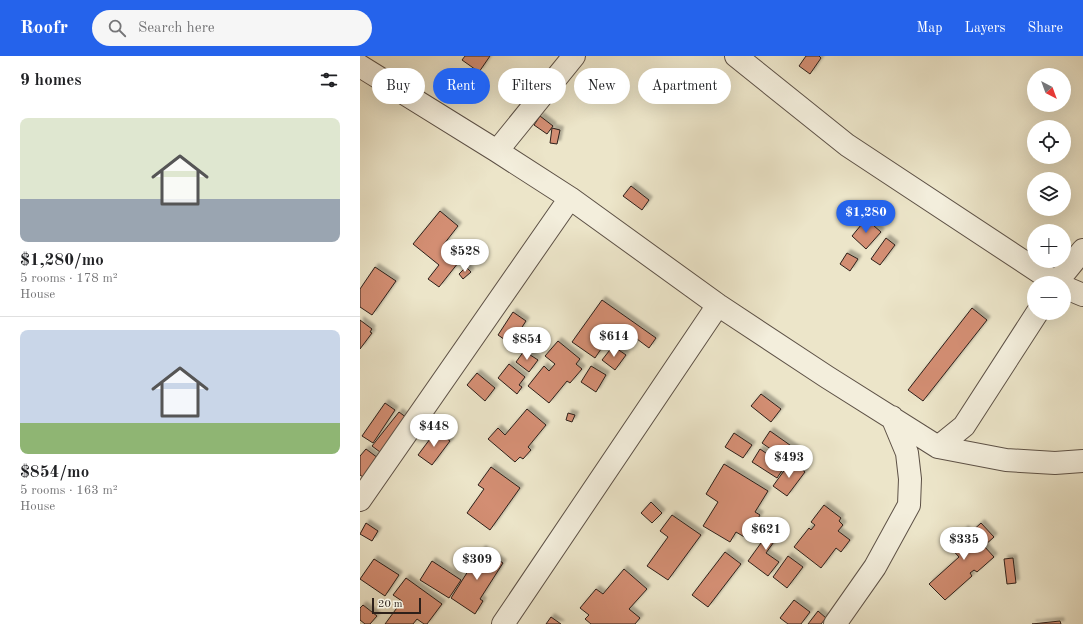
<!DOCTYPE html>
<html lang="en">
<head>
<meta charset="utf-8">
<style>
	body { margin:0; font-family:"Old Standard TT",serif; background:#f6f6f6; color:#202124; height:100vh; display:flex; flex-direction:column; font-size:15px; white-space:nowrap }
	* { box-sizing:border-box; margin:0 }
	p { font-size:13px; color:#757577 }
	.icon { flex:none; width:22px; height:22px; fill:none; stroke:currentColor; stroke-width:2; stroke-linecap:round; stroke-linejoin:round }
	.map { position:relative; flex:1; overflow:hidden }
	.panel { display:flex; flex-direction:column; background:#fff; width:360px }
	.panel>* { flex:none }
	.guide { position:absolute; left:12px; top:12px; width:380px; height:36px; display:flex; gap:8px }
	.needle { width:26px; rotate:139deg }
	.tools { position:absolute; left:667px; top:12px; display:grid; gap:8px }
	.tools a { display:grid; place-items:center; width:44px; height:44px; border-radius:50%; background:#fff; box-shadow:0 4px 16px #0002; font-size:20px }
	.scale { position:absolute; left:12px; bottom:10px; width:49px; box-sizing:border-box; padding-left:4px; border:2px solid #2d201a; border-top:0; font-size:11px; line-height:14px; white-space:nowrap; color:#2d201a; -webkit-text-stroke:3px #f3eedc; paint-order:stroke }
	.price { position:absolute; translate:-50% -34px; padding:0 9px; border-radius:14px; background:#fff; color:#222; font-size:13px; line-height:26px; filter:drop-shadow(0 1px 2px #0008) }
	.price::after { content:''; position:absolute; left:50%; top:24px; width:12px; height:9px; margin-left:-6px; background:inherit; clip-path:polygon(0 0,100% 0,50% 100%) }
	.price.current { background:#2563eb; color:#fff }
	ul { padding:0; list-style:none }
	li { display:grid; align-content:center; gap:8px; height:212px; padding:0 20px }
	li+li { border-top:1px solid #e0e0e0 }
	li span { display:grid; place-items:center; height:124px; border-radius:8px; color:#555 }
	li>.icon { margin-inline-start:auto }
	span .icon { width:72px; height:72px; fill:#fffc; stroke-width:1 }
	li b { font-size:17px }
	h2 { display:flex; justify-content:space-between; align-items:center; height:48px; padding:0 20px; font-size:17px }
	.pill { padding:0 14px; border-radius:18px; background:#fff; box-shadow:0 4px 16px #0002; font-size:14px; line-height:36px }
	.pill.current { background:#2563eb; color:#fff }
	header { display:flex; align-items:center; gap:24px; box-sizing:border-box; height:56px; padding:0 20px; background:#2563eb; color:#fff }
	header strong { font-size:19px }
	nav { display:flex; gap:22px; margin-inline-start:auto; font-size:14px }
	.search { width:280px; height:36px; background:#f6f6f6; display:flex; align-items:center; gap:10px; box-sizing:border-box; padding:0 14px; border-radius:22px; color:#757577; font-size:15px }
	main { display:flex; flex:1; min-height:0 }
	.map>svg:first-child { display:block }
	.building { fill:#d38e73; stroke:#2d201a; filter:url(#shadow) }
	.lines { fill:none; stroke-linecap:round; stroke-linejoin:round }
	.minor-casing { stroke:#5d5146; stroke-width:24 }
	.minor { stroke:#f3eedc; stroke-width:22 }
</style>
</head>
<body>
<header>
<strong>Roofr</strong>
<div class="search"><svg class="icon" aria-label="search" viewBox="0 0 24 24"><circle cx="10" cy="10" r="6"/><path d="M15 15l6 6"/></svg>Search here</div>
<nav><a>Map</a><a>Layers</a><a>Share</a></nav>
</header>
<main>
<section class="panel">
<h2>9 homes<svg class="icon" aria-label="filters" viewBox="0 0 24 24"><path d="M4 7h16M4 17h16"/><circle cx="9" cy="7" r="2"/><circle cx="15" cy="17" r="2"/></svg></h2>
<ul>
<li><span style="background:linear-gradient(#dfe7d0 65%,#9aa5b1 0)"><svg class="icon" aria-label="home" viewBox="0 0 24 24"><path d="M3 11l9-7 9 7M6 9v11h12V9"/></svg></span><div><b>$1,280/mo</b><p>5 rooms · 178 m²</p><p>House</p></div></li>
<li><span style="background:linear-gradient(#c9d6e8 75%,#8fb573 0)"><svg class="icon" aria-label="home" viewBox="0 0 24 24"><path d="M3 11l9-7 9 7M6 9v11h12V9"/></svg></span><div><b>$854/mo</b><p>5 rooms · 163 m²</p><p>House</p></div></li>
</ul>
</section>
<div class="map">
<svg width="723" height="568" viewBox="0 0 723 568">
	<defs>
		<filter id="shadow"><feDropShadow dx="3.5" dy="-3.5" stdDeviation="1" flood-color="#0004"/></filter>
	</defs>
	<rect width="100%" height="100%" fill="#ece5c9"/>
	<filter id="stains"><feTurbulence type="fractalNoise" baseFrequency=".005" numOctaves="4"/><feColorMatrix values="0 0 0 0 .2 0 0 0 0 .09 0 0 0 0 .02 0 0 0 .5 -.17"/></filter>
	<radialGradient id="worn" r=".72"><stop offset=".6" stop-color="#630" stop-opacity="0"/><stop offset="1" stop-color="#630" stop-opacity=".3"/></radialGradient>
	<!-- building -->
	<path class="building" d="M105 0H130L119 16 102 4Z
		M446 0H459L461 2 450 18 439 10Z
		M180 60 193 70 187 78 174 69Z
		M192 72 200 74 197 88 190 87Z
		M271 130 289 144 282 154 263 140Z
		M80 155 98 170 84 188 102 202 79 231 68 223 79 209 53 188Z
		M506 163 521 176 506 193 492 180Z
		M526 182 535 189 520 209 511 203Z
		M487 197 498 203 490 215 480 208Z
		M15 211 36 225 12 259 0 251V233Z
		M106 211 111 216 103 223 99 218Z
		M242 244 296 282 289 292 277 283 273 289 253 275 235 302 212 286Z
		M612 252 627 264 563 345 548 334Z
		M153 256 166 265 151 288 138 279Z
		M0 264 12 273 10 276 12 277 0 293Z
		M198 285 220 303 216 308 222 313 210 327 207 325 189 347 168 330 184 310 189 315 195 308 185 300Z
		M253 290 266 299 255 314 242 304Z
		M164 295 178 304 169 316 156 306Z
		M149 308 165 321 159 329 162 331 157 338 138 322Z
		M231 310 246 319 236 336 221 326Z
		M117 317 135 332 125 345 107 329Z
		M401 338 421 353 411 366 391 350Z
		M25 347 35 354 13 387 2 380Z
		M167 353 186 369 168 391 171 394 163 403 160 401 155 406 128 383 138 372 145 379Z
		M39 356 47 362 20 396 12 390Z
		M208 357 215 359 212 366 206 364Z
		M76 375 90 385 72 409 58 399Z
		M410 375 437 394 427 409 410 397 412 394 402 387Z
		M374 377 392 389 383 402 365 391Z
		M6 393 18 402 3 421 0 419V400Z
		M400 393 425 410 417 422 392 406Z
		M431 405 445 416 427 440 413 430Z
		M364 408 408 435 395 456 400 459 386 482 376 476 370 486 343 470 358 446 346 438Z
		M131 411 160 432 130 474 107 457 124 433 118 429Z
		M291 446 302 457 292 467 281 457Z
		M464 449 481 462 479 465 483 469 478 475 490 484 481 496 476 492 461 512 434 491 449 472 451 474 455 469 451 466Z
		M312 459 341 479 308 524 287 510 308 481 300 475Z
		M417 465 421 469 418 474 421 476 406 497 419 506 408 520 388 505 401 487 396 482 403 473 408 477Z
		M6 467 18 475 12 485 0 478Z
		M621 467 634 481 624 490 634 501 617 516 614 514 610 517 612 520 585 544 569 528 599 501 588 489 605 473 609 478Z
		M122 493 143 507 120 543 123 545 115 558 91 542Z
		M365 496 381 508 348 551 332 539Z
		M428 500 443 511 427 532 413 521Z
		M653 502 656 527 647 528 644 503Z
		M14 503 39 519 25 540 0 523Z
		M72 505 101 524 89 542 60 524Z
		M264 513 287 533 269 553 280 562 275 568H231L225 563 229 559 220 552 236 533 243 538Z
		M46 522 82 548 67 568H64L57 563 53 568H25L42 545 33 539Z
		M434 544 450 556 441 568H428L420 562Z
		M3 549 17 560 10 568H5L0 564V552Z
		M458 555 466 562 461 568H448Z
		M191 561 201 568H186Z
		M700 565 701 568H672Z"/>
	<g class="lines">
		<defs>
			<path id="minor" d="M376 0 487 89 696 227
				M0 10 137 95 210 142 358 249 467 321 578 391 646 404 695 407 723 405
				M137 95 214 0
				M696 227 723 194
				M704 231 723 239
				M578 391 604 370 677 257
				M0 444 210 142
				M143 568 358 249
				M475 568 515 511 549 449 550 423 547 397 532 361"/>
		</defs>
		<!-- minor casing -->
		<use href="#minor" class="minor-casing"/>
		<!-- minor -->
		<use href="#minor" class="minor"/>
	</g>
	<rect width="100%" height="100%" filter="url(#stains)"/>
	<rect width="100%" height="100%" fill="url(#worn)"/>
</svg>
<div class="tools">
<a><svg class="needle" viewBox="-14 -14 28 28"><path d="M0-13l5 13h-10z" fill="#e53935"/><path d="M0 13l5-13h-10z" fill="#757577"/></svg></a>
<a><svg class="icon" aria-label="locate" viewBox="0 0 24 24"><circle cx="12" cy="12" r="6"/><path d="M12 2v4M12 18v4M2 12h4M18 12h4"/></svg></a>
<a><svg class="icon" aria-label="layers" viewBox="0 0 24 24"><path d="M12 4l9 5-9 5-9-5zM3 14l9 5 9-5"/></svg></a>
<a>+</a>
<a>−</a>
</div>
<div class="scale">20 m</div>
<b class="price current" style="left:506px;top:178px">$1,280</b>
<b class="price" style="left:105px;top:217px">$528</b>
<b class="price" style="left:254px;top:302px">$614</b>
<b class="price" style="left:167px;top:305px">$854</b>
<b class="price" style="left:74px;top:392px">$448</b>
<b class="price" style="left:429px;top:423px">$493</b>
<b class="price" style="left:406px;top:495px">$621</b>
<b class="price" style="left:604px;top:505px">$335</b>
<b class="price" style="left:117px;top:525px">$309</b>
<div class="guide">
<a class="pill">Buy</a>
<a class="pill current">Rent</a>
<a class="pill">Filters</a>
<a class="pill">New</a>
<a class="pill">Apartment</a>
</div>
</div>
</main>
</body>
</html>
